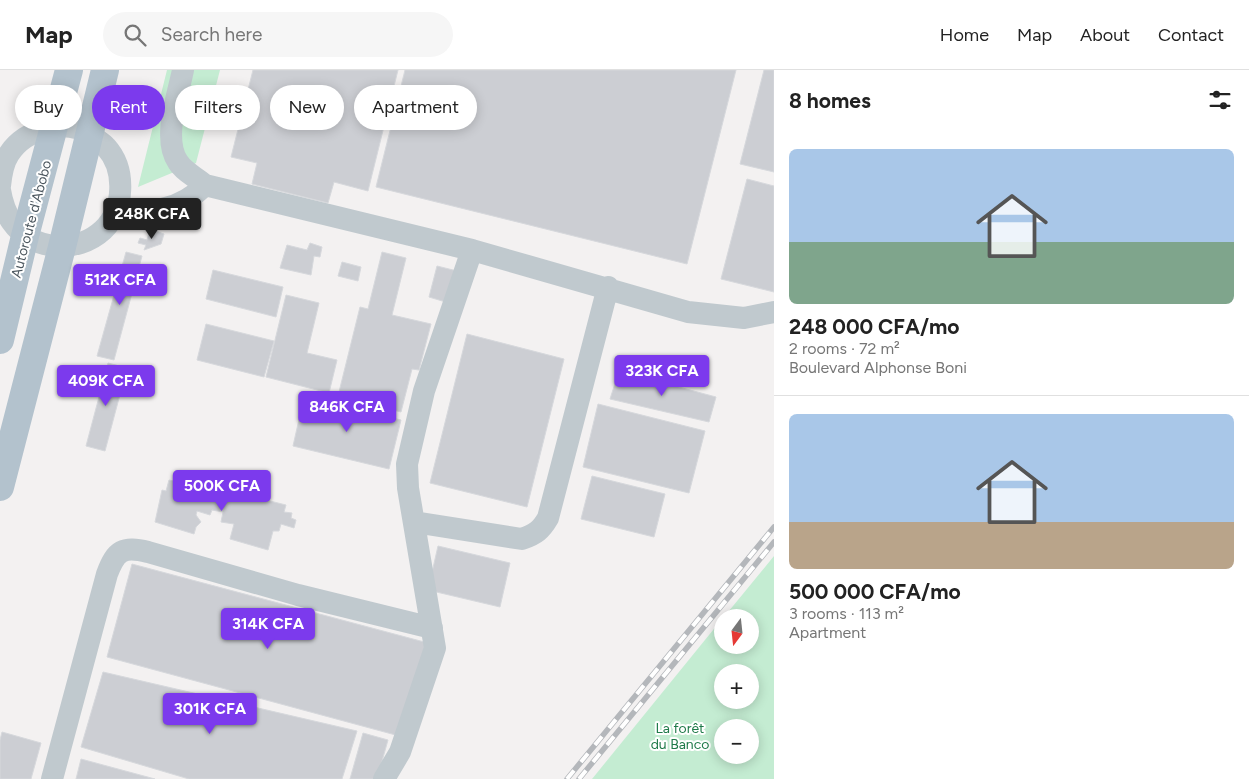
<!DOCTYPE html>
<html lang="en">
<head>
<meta charset="utf-8">
<style>
	body { margin:0; font-family:Figtree,sans-serif; background:#f6f6f6; color:#222; height:100vh; display:flex; flex-direction:column; font-size:19px; white-space:nowrap }
	* { box-sizing:border-box; margin:0 }
	p { font-size:16px; color:#767676 }
	.icon { flex:none; width:28px; height:28px; fill:none; stroke:currentColor; stroke-width:2; stroke-linecap:round; stroke-linejoin:round }
	.map { position:relative; flex:1; overflow:hidden }
	.details { display:flex; flex-direction:column; background:#fff; width:475px }
	.details>* { flex:none }
	.banner { position:absolute; left:15px; top:15px; width:475px; height:45px; display:flex; gap:10px }
	.needle { width:32px; rotate:195deg }
	.fabs { position:absolute; left:714px; top:539px; display:grid; gap:10px }
	.fabs a { display:grid; place-items:center; width:45px; height:45px; border-radius:50%; background:#fff; box-shadow:0 2px 12px #0003; font-size:25px }
	.price { position:absolute; translate:-50% -42px; padding:0 11px; border-radius:5px; background:#7c3aed; color:#fff; font-size:16px; line-height:32px; filter:drop-shadow(0 1px 2px #0008) }
	.price::after { content:''; position:absolute; left:50%; top:30px; width:15px; height:11px; margin-left:-8px; background:inherit; clip-path:polygon(0 0,100% 0,50% 100%) }
	.price.current { background:#222; color:#fff }
	ul { padding:0; list-style:none }
	li { display:grid; align-content:center; gap:10px; height:265px; padding:0 15px }
	li+li { border-top:1px solid #e0e0e0 }
	li span { display:grid; place-items:center; height:155px; border-radius:8px; color:#555 }
	li>.icon { margin-inline-start:auto }
	span .icon { width:90px; height:90px; fill:#fffc; stroke-width:1 }
	li b { font-size:21px }
	h2 { display:flex; justify-content:space-between; align-items:center; height:60px; padding:0 15px; font-size:21px }
	.pill { padding:0 18px; border-radius:22px; background:#fff; box-shadow:0 2px 12px #0003; font-size:18px; line-height:45px }
	.pill.current { background:#7c3aed; color:#fff }
	header { display:flex; align-items:center; gap:30px; box-sizing:border-box; height:70px; padding:0 25px; background:#fff; border-bottom:1px solid #e0e0e0 }
	header strong { font-size:24px }
	nav { display:flex; gap:28px; margin-inline-start:auto; font-size:18px }
	.search { width:350px; height:45px; background:#f6f6f6; display:flex; align-items:center; gap:12px; box-sizing:border-box; padding:0 18px; border-radius:28px; color:#767676; font-size:19px }
	main { display:flex; flex:1; min-height:0 }
	.map>svg:first-child { display:block }
	.green { fill:#c4ecd2; fill-rule:evenodd }
	.building { fill:#ccced3; stroke:#d6d8dc }
	.lines { fill:none; stroke-linecap:round; stroke-linejoin:round }
	.minor { stroke:#c0c9ce; stroke-width:22 }
	.major { stroke:#b3c2cd; stroke-width:28 }
	.rail-casing { stroke:#b4b7bb; stroke-width:5.5 }
	.rail { stroke:#fff; stroke-width:4; stroke-dasharray:11; stroke-linecap:butt }
	.labels { text-anchor:middle; stroke-width:4; stroke-linejoin:round; paint-order:stroke }
	.street-label { font-size:14px; fill:#4a555d; stroke:#fff }
	.park-label { font-size:14px; fill:#1f7a49; stroke:#fff }
</style>
</head>
<body>
<header>
<strong>Map</strong>
<div class="search"><svg class="icon" aria-label="search" viewBox="0 0 24 24"><circle cx="10" cy="10" r="6"/><path d="M15 15l6 6"/></svg>Search here</div>
<nav><a>Home</a><a>Map</a><a>About</a><a>Contact</a></nav>
</header>
<main>
<div class="map">
<svg width="774" height="709" viewBox="0 0 774 709">
	<rect width="100%" height="100%" fill="#f3f1f1"/>
	<!-- green -->
	<path class="green" d="M167 0H220L196 93 138 117Z
		M774 486V709H592L722 549V575H750V548L724 547ZM750 602V630H722V602ZM722 658H750V685H722Z"/>
	<!-- building -->
	<path class="building" d="M253 0H398L368 121 334 112 328 133 252 114 257 93 231 87Z
		M405 0H736L687 194 376 117Z
		M764 0H774V102L740 94Z
		M747 109 774 116V222L721 209Z
		M150 159 164 164 161 174 144 180 146 175 138 173 140 168 147 170Z
		M310 173 322 177 320 187 314 186 311 205 280 198 287 175 307 180Z
		M126 182 142 186 114 290 97 286Z
		M382 182 406 188 392 245 431 254 419 300 412 299 401 342 338 326 360 237 368 239Z
		M342 192 361 197 358 211 338 206Z
		M437 196 457 201 449 233 429 227Z
		M213 200 283 217 276 247 206 229Z
		M286 225 319 233 307 283 337 290 329 323 266 307Z
		M206 254 274 271 264 307 197 290Z
		M467 264 564 289 527 437 430 413Z
		M108 293 127 298 105 381 86 376Z
		M619 301 716 327 709 352 610 329Z
		M304 327 401 350 389 399 293 376Z
		M598 334 705 361 689 423 583 397Z
		M592 406 665 424 654 467 581 449Z
		M180 408 215 416V421L224 425 225 428 236 430 238 423 286 435 284 442 292 443 291 448 296 450 294 458 281 454 279 461H273L268 480 230 469 234 454 221 452 223 442 212 440 210 445 197 441 196 445 201 452 196 457 194 464 155 452 162 420 166 421 169 410 179 412Z
		M438 476 510 493 500 537 428 520Z
		M132 494 428 573 403 667 107 587Z
		M103 602 357 661 342 709H189L81 677Z
		M2 662 41 673 31 709H0V670Z
		M363 663 388 670 377 709H350Z
		M81 689 155 709H76Z"/>
	<g class="lines">
		<!-- minor -->
		<path class="minor" d="M183 0C178 25 162 69 178 92 184 102 196 107 205 115L472 180 688 242 744 248 774 242
			M0 116C1 106 3 93 9 84 25 59 66 47 91 65 95 69 102 72 106 77 126 99 125 139 103 160 77 184 32 181 12 152 5 142 2 132 0 120
			M116 141C150 143 180 141 205 115
			M414 452 522 469C536 464 541 460 548 448L608 217
			M52 709 107 504C116 480 123 476 148 482L298 525 432 558
			M384 709 400 682 435 578 408 418 407 394 424 321 472 180"/>
		<!-- major -->
		<path class="major" d="M0 270 25 166 69 0
			M0 417 62 177 105 0"/>
		<defs>
			<path id="rail" d="M567 709 774 457
				M579 709 774 472"/>
		</defs>
		<!-- rail casing -->
		<use href="#rail" class="rail-casing"/>
		<!-- rail -->
		<use href="#rail" class="rail"/>
	</g>
	<g class="labels">
		<!-- street labels -->
		<g class="street-label">
			<text transform="translate(31 149) rotate(-75)" y="5">Autoroute d'Abobo</text>
		</g>
		<!-- park labels -->
		<g class="park-label">
			<text x="680" y="663">La forêt<tspan x="680" dy="16">du Banco</tspan></text>
		</g>
	</g>
</svg>
<div class="fabs">
<a><svg class="needle" viewBox="-14 -14 28 28"><path d="M0-13l5 13h-10z" fill="#e53935"/><path d="M0 13l5-13h-10z" fill="#767676"/></svg></a>
<a>+</a>
<a>−</a>
</div>
<b class="price current" style="left:152px;top:170px">248K CFA</b>
<b class="price" style="left:120px;top:236px">512K CFA</b>
<b class="price" style="left:662px;top:327px">323K CFA</b>
<b class="price" style="left:106px;top:337px">409K CFA</b>
<b class="price" style="left:347px;top:363px">846K CFA</b>
<b class="price" style="left:222px;top:442px">500K CFA</b>
<b class="price" style="left:268px;top:580px">314K CFA</b>
<b class="price" style="left:210px;top:665px">301K CFA</b>
<div class="banner">
<a class="pill">Buy</a>
<a class="pill current">Rent</a>
<a class="pill">Filters</a>
<a class="pill">New</a>
<a class="pill">Apartment</a>
</div>
</div>
<section class="details">
<h2>8 homes<svg class="icon" aria-label="filters" viewBox="0 0 24 24"><path d="M4 7h16M4 17h16"/><circle cx="9" cy="7" r="2"/><circle cx="15" cy="17" r="2"/></svg></h2>
<ul>
<li><span style="background:linear-gradient(#a9c7e8 60%,#7fa58c 0)"><svg class="icon" aria-label="home" viewBox="0 0 24 24"><path d="M3 11l9-7 9 7M6 9v11h12V9"/></svg></span><div><b>248 000 CFA/mo</b><p>2 rooms · 72 m²</p><p>Boulevard Alphonse Boni</p></div></li>
<li><span style="background:linear-gradient(#a9c7e8 70%,#b9a48a 0)"><svg class="icon" aria-label="home" viewBox="0 0 24 24"><path d="M3 11l9-7 9 7M6 9v11h12V9"/></svg></span><div><b>500 000 CFA/mo</b><p>3 rooms · 113 m²</p><p>Apartment</p></div></li>
</ul>
</section>
</main>
</body>
</html>
